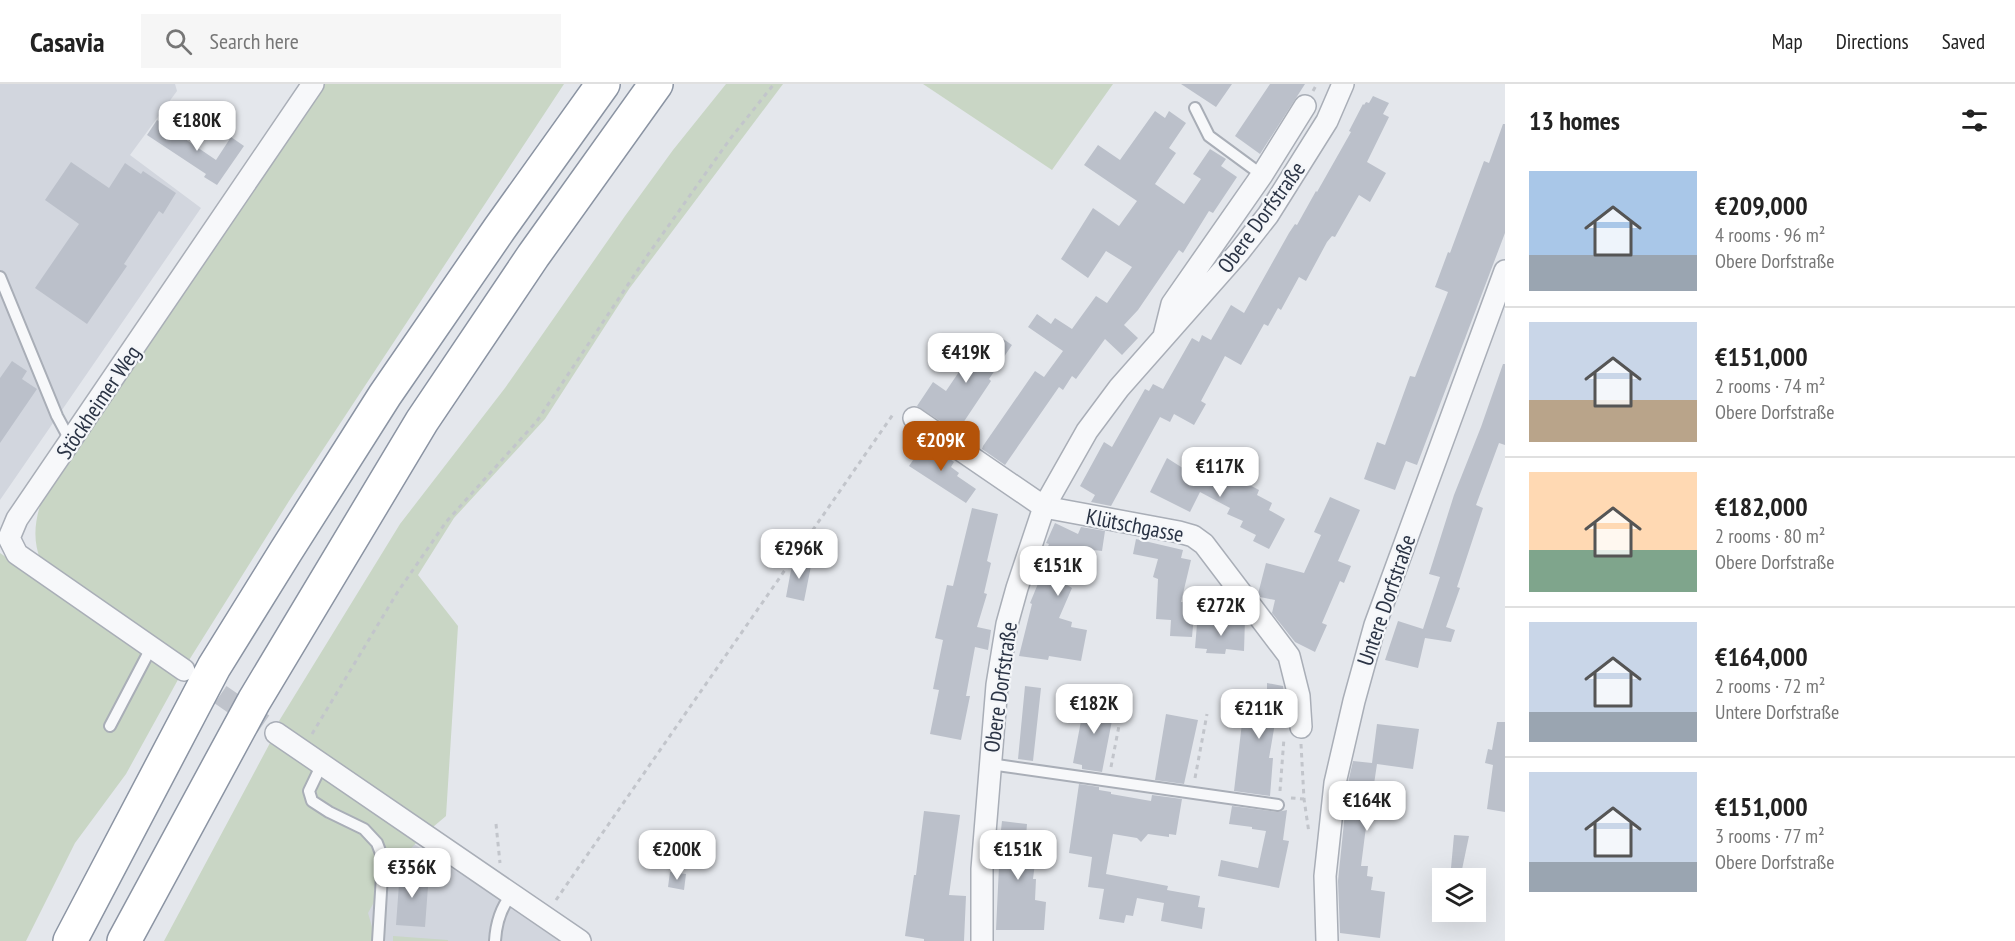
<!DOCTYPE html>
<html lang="en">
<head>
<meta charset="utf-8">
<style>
	body { margin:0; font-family:"PT Sans Narrow",sans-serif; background:#f6f6f6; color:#222; height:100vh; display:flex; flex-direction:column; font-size:22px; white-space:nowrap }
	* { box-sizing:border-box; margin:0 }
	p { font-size:20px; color:#767676 }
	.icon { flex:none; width:33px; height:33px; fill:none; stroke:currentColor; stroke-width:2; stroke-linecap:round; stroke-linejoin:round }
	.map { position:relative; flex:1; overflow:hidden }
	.sheet { display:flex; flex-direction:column; background:#fff; width:510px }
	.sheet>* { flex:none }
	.controls { position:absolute; left:1432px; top:784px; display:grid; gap:12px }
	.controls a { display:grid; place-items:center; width:54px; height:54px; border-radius:0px; background:#fff; box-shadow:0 6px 24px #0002; font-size:30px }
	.price { position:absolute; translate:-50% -51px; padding:0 14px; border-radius:12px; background:#fff; color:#222; font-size:20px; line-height:39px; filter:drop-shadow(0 2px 3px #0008) }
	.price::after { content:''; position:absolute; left:50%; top:36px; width:18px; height:14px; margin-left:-9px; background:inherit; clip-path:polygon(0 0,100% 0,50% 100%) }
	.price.current { background:#b45309; color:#fff }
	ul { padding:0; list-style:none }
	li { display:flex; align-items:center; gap:18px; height:150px; padding:0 24px }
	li+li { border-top:2px solid #e0e0e0 }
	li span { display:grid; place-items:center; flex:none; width:168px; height:120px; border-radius:0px; color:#555 }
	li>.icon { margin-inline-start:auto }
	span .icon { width:72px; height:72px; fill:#fffc; stroke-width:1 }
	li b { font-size:26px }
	h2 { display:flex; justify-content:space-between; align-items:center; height:72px; padding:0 24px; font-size:26px }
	header { display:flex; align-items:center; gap:36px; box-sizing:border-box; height:84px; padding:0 30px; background:#fff; border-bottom:2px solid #e0e0e0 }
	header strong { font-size:28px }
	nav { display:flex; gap:33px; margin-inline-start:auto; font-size:21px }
	.search { width:420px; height:54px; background:#f6f6f6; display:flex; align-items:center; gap:15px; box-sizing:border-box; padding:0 21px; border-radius:0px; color:#767676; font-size:22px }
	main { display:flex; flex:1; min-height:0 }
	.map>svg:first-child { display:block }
	.built { fill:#d2d6de }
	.green { fill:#c9d6c5 }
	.building { fill:#bbc0ca }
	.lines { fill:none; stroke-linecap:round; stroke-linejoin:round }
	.minor-tunnel { stroke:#bfc3cb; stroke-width:21; stroke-dasharray:21 10; stroke-linecap:butt }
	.service-casing { stroke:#a9aeb7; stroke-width:14 }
	.minor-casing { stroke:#a9aeb7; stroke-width:24 }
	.motorway-casing { stroke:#8b94a3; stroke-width:36 }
	.path { stroke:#c2c5cb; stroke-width:3; stroke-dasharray:4.5 4.5; stroke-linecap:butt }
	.service { stroke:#f7f8fa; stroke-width:10 }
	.minor { stroke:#f7f8fa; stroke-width:21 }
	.motorway { stroke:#fff; stroke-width:33 }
	.labels { text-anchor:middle; stroke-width:4.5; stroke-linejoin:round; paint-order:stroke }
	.street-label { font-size:22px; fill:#2b3445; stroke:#f4f6f9 }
</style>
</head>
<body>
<header>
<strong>Casavia</strong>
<div class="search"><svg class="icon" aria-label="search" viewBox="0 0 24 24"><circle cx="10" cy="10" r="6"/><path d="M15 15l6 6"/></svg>Search here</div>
<nav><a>Map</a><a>Directions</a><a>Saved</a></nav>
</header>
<main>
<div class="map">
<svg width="1505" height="857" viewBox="0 0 1505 857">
	<rect width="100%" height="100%" fill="#e4e7ec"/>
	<!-- built -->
	<path class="built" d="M0 0H175L177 7 130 71 201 124 0 416Z
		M356 723 489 808 562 857H230Z"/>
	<!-- green -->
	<path class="green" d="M325 0H564L289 417 186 581 41 477C32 456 35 436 42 415Z
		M726 0H783L629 205 545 335 454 434 418 491 458 542 446 732 433 743 417 739 279 637 400 440 505 304 625 132 673 66Z
		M923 0H1113L1052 86Z
		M0 469 180 592 126 690 75 759 26 857H0Z
		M270 659 418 757 394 782 368 829 372 843V857H164Z
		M393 852 448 856V857H393Z"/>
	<!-- building -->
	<path class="building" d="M1181 0H1232L1216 23Z
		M1270 0H1305L1260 70 1235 52Z
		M1373 12 1389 19 1383 30 1389 33 1367 78 1386 89 1370 118 1359 111 1335 153 1332 152 1327 158 1306 197 1299 193 1281 226 1278 224 1268 242 1264 240 1241 281 1225 272 1201 317 1206 320 1194 341 1174 330 1170 338 1160 333 1111 422 1091 418 1095 411 1080 402 1104 358 1112 363 1145 305 1149 307 1153 300 1163 305 1192 254 1199 258 1202 251 1211 256 1231 221 1244 229 1289 149 1295 140 1297 141 1316 107 1317 108 1351 48 1349 47 1363 20 1364 21 1366 18 1369 19Z
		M1155 27 1165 34 1169 27 1186 39 1169 64 1176 69 1155 100 1184 120 1201 95 1193 90 1210 65 1226 75 1221 82 1237 93 1213 129 1209 127 1183 169 1179 166 1138 226 1124 241 1138 254 1122 271 1105 255 1076 295 1072 292 1063 306 1059 303 1005 381 982 365 983 362 1035 287 1044 293 1063 267 1028 243 1037 230 1051 240 1055 234 1072 245 1096 212 1107 219 1132 183 1106 167 1088 194 1061 175 1093 124 1119 142 1137 117 1084 81 1098 61 1120 76Z
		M157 36 216 76 231 53 244 62 217 101 204 93 206 90 147 51Z
		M1503 40H1505V149L1417 381 1406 377 1395 406 1364 395 1377 358 1385 361 1410 292 1415 293 1448 208 1435 203 1448 168 1450 169 1484 77 1489 79Z
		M71 78 109 104 125 79 141 90 143 87 176 109 163 130 159 127 124 180 127 182 87 240 35 204 79 140 45 116Z
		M981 250 994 259 999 252 1012 261 989 295 991 297 957 348 917 322 933 298 946 307 965 279 963 277Z
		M12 277 27 287 22 295 37 305 0 359V294Z
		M1503 280H1505V361L1499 359 1476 421 1483 424 1457 503 1460 504 1446 543 1455 546 1451 558 1425 554 1418 584 1385 576 1398 537 1423 545 1440 493 1429 490 1454 411 1481 343Z
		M926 357 954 378 951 383 959 389 957 392 976 405 966 419 909 382Z
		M1167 374 1189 388 1197 385 1224 397 1230 384 1246 393 1244 398 1259 406 1257 411 1272 419 1269 426 1285 435 1269 465 1253 457 1256 451 1240 443 1243 437 1227 430 1230 424 1200 408 1190 428 1150 408Z
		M1330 413 1360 426 1338 477 1351 482 1344 499 1340 497 1322 539 1327 541 1315 568 1295 558 1272 529 1275 516 1260 513 1258 510 1266 479 1304 489 1321 451 1314 448Z
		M972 424 998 430 987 477 991 479 984 509 987 510 977 543 991 546 988 566 975 563 966 612H970L961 656 930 650 939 606 933 605 943 556 935 554 947 501 953 502Z
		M1055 439 1078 450 1081 443 1105 447 1102 467 1085 465 1080 474 1067 501 1072 504 1059 534 1072 538 1071 543 1087 546 1081 577 1049 572 1048 576 1019 572 1032 520 1030 519 1042 490 1037 488 1049 460 1046 459Z
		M1136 455 1183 466 1181 474 1191 476 1181 518 1195 519 1192 553 1170 552 1171 536 1156 535 1158 495 1153 493 1158 475 1133 470Z
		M799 475 812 477 804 517 786 513 791 486Z
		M1245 535 1244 567 1226 565 1225 570 1206 569 1207 565 1195 564 1197 540 1222 542Z
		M1267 599 1283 602 1287 627 1286 641 1275 639 1269 674H1273L1270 712 1234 707 1244 622H1249L1253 607 1267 608Z
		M1025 602 1041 604 1033 677 1018 675Z
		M1085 616 1115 621 1102 688 1082 685V681L1073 679Z
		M1166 630 1198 636 1184 700 1155 696Z
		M1497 638H1505V728L1487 725 1493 681 1485 679 1488 665 1492 666Z
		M1377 640 1419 645 1413 685 1377 680 1370 727H1368L1361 782H1368L1367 792 1373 793 1371 806 1385 808 1380 854 1340 849 1338 797 1348 699 1353 677 1372 679Z
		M1079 700 1099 703V706L1111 708V710L1151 717 1152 711 1182 715 1176 751 1169 750V753L1148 750 1141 758 1137 754 1113 750 1106 790 1168 802 1167 806 1200 812 1198 823 1205 824 1202 845 1161 837 1164 819 1137 814 1133 832 1126 831 1124 839 1099 835 1104 805 1088 803 1092 773 1069 769Z
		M1232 722 1277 728 1287 726 1283 756 1289 757 1279 804 1218 792 1221 776 1258 784 1266 747 1252 745V743L1229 740Z
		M924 727 960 731 949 811 966 812 964 857H924V855L905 852 914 791H916Z
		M1002 737 1027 740 1026 753 1038 754 1033 795H1036L1035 816 1046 818 1044 846H996L999 782H997Z
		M1454 751 1469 752 1460 795H1450Z
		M400 786 429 789 425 843 396 841Z
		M670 788 686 790 684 806 668 803Z"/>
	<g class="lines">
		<!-- minor-tunnel -->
		<path class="minor-tunnel" d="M195 593 276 649"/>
		<defs>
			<path id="service" d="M1195 24 1209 52 1262 91
				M0 193 57 332 71 358
				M110 642 151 564
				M322 680 309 707 312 717 329 728 364 745 377 759 383 775 378 857
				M990 680 1278 721
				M495 857C496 839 500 825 511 811"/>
			<path id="minor" d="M1164 252 1172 220 1262 91 1305 22
				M914 334 1044 423 1179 448 1193 452 1204 460 1289 572 1299 612 1301 643
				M184 586 17 470 9 454 17 435 313 0
				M276 649 580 857
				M982 857V785L997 601 1007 540 1017 504 1044 423 1087 347 1119 304 1239 168 1268 131 1327 37 1343 0
				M1327 857 1325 792 1335 699 1354 617 1375 541 1505 187"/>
			<path id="motorway" d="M70 857 214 583 286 467 385 311 500 144 603 0
				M124 857 254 617 422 337 533 172 656 0"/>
		</defs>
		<!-- service casing -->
		<use href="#service" class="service-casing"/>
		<!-- minor casing -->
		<use href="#minor" class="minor-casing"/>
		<!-- motorway casing -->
		<use href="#motorway" class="motorway-casing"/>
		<!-- path -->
		<path class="path" d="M1313 7 1317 0
			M312 650 397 509 446 438 537 337 647 172 730 55 774 0
			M1301 660 1304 715 1309 749
			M1111 683 1124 616
			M1195 694 1207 630
			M1280 707 1284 654
			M1291 714 1304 715
			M496 740 500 779
			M556 816 894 329"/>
		<!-- service -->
		<use href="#service" class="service"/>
		<!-- minor -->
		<use href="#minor" class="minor"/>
		<!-- motorway -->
		<use href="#motorway" class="motorway"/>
	</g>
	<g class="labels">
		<!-- street labels -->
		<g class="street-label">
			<text transform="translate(1261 133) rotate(-54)" y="8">Obere Dorfstraße</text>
			<text transform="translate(98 318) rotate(-56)" y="8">Stöckheimer Weg</text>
			<text transform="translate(1135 441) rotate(11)" y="8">Klütschgasse</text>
			<text transform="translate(1386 516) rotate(-71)" y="8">Untere Dorfstraße</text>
			<text transform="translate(1000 603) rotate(-82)" y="8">Obere Dorfstraße</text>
		</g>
	</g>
</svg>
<div class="controls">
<a><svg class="icon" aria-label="layers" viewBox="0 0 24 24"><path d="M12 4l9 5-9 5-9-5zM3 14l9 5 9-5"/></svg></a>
</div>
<b class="price" style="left:197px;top:68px">€180K</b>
<b class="price" style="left:966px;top:300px">€419K</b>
<b class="price current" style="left:941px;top:388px">€209K</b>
<b class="price" style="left:1220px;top:414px">€117K</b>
<b class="price" style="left:799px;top:496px">€296K</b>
<b class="price" style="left:1058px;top:513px">€151K</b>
<b class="price" style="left:1221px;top:553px">€272K</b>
<b class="price" style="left:1094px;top:651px">€182K</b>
<b class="price" style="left:1259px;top:656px">€211K</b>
<b class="price" style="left:1367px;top:748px">€164K</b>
<b class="price" style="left:677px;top:797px">€200K</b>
<b class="price" style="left:1018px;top:797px">€151K</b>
<b class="price" style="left:412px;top:815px">€356K</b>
</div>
<section class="sheet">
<h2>13 homes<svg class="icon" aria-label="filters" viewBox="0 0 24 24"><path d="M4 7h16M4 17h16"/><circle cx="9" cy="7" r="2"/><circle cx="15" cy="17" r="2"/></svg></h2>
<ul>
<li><span style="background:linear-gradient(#a9c7e8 70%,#9aa5b1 0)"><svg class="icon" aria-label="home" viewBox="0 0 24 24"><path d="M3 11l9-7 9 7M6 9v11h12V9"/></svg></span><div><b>€209,000</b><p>4 rooms · 96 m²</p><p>Obere Dorfstraße</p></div></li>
<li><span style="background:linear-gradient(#c9d6e8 65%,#b9a48a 0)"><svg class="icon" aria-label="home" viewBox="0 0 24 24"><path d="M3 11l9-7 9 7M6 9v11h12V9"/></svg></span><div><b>€151,000</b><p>2 rooms · 74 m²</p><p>Obere Dorfstraße</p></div></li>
<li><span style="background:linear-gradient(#ffd9b3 65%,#7fa58c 0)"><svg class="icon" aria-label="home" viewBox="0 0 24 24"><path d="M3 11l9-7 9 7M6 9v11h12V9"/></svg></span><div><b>€182,000</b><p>2 rooms · 80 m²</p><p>Obere Dorfstraße</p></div></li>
<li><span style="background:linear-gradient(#c9d6e8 75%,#9aa5b1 0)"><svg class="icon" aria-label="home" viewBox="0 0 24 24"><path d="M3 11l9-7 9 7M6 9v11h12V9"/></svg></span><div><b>€164,000</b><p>2 rooms · 72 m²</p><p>Untere Dorfstraße</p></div></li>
<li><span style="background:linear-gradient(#c9d6e8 75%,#9aa5b1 0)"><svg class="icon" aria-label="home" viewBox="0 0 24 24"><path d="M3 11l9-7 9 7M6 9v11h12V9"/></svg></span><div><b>€151,000</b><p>3 rooms · 77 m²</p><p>Obere Dorfstraße</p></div></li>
</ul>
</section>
</main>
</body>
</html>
